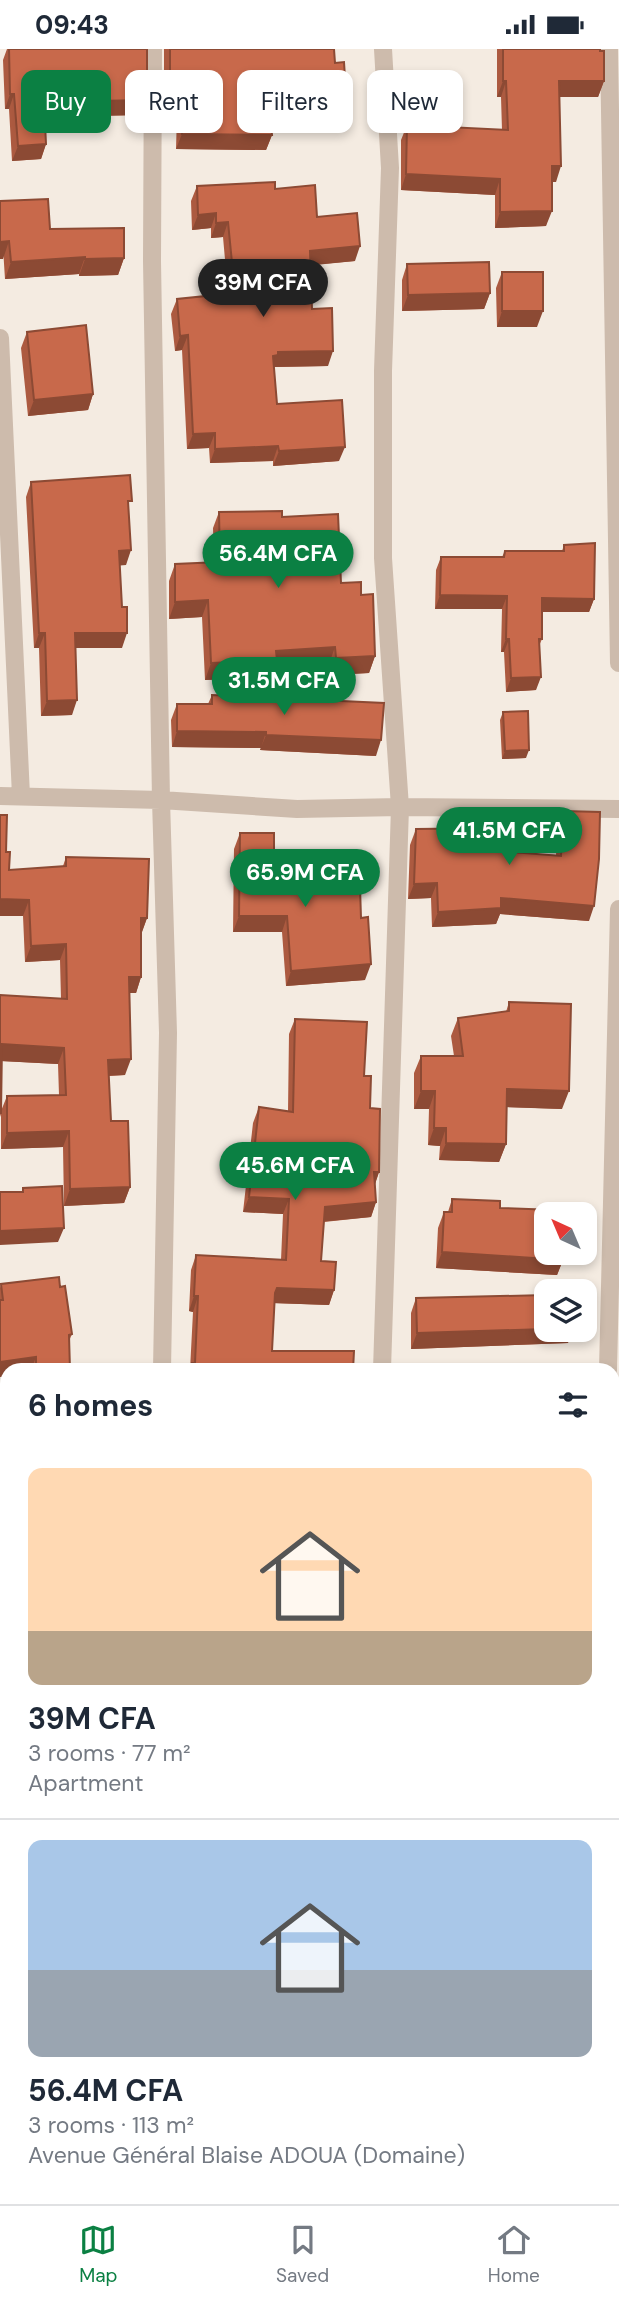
<!DOCTYPE html>
<html lang="en">
<head>
<meta charset="utf-8">
<style>
	body { margin:0; font-family:"DM Sans",sans-serif; background:#f2f2f3; color:#1f2937; height:100vh; display:flex; flex-direction:column; font-size:26px; white-space:nowrap }
	* { box-sizing:border-box; margin:0 }
	p { font-size:23px; color:#747a83 }
	.icon { flex:none; width:38px; height:38px; fill:none; stroke:currentColor; stroke-width:2; stroke-linecap:round; stroke-linejoin:round }
	.map { position:relative; flex:1; overflow:hidden }
	.panel { position:absolute; left:0px; top:1314px; width:620px; height:842px; display:flex; flex-direction:column; background:#fff; border-radius:21px 21px 0 0; box-shadow:0 4px 10px #0003 }
	.panel>* { flex:none }
	.top-card { position:absolute; left:21px; top:21px; width:578px; height:63px; display:flex; gap:14px }
	.needle { width:46px; rotate:316deg }
	.controls { position:absolute; left:534px; top:1153px; display:grid; gap:14px }
	.controls a { display:grid; place-items:center; width:63px; height:63px; border-radius:14px; background:#fff; box-shadow:0 4px 10px #0003; font-size:35px }
	.price { position:absolute; translate:-50% -60px; padding:0 16px; border-radius:24px; background:#0b8043; color:#fff; font-size:23px; line-height:46px; filter:drop-shadow(0 2px 4px #0008) }
	.price::after { content:''; position:absolute; left:50%; top:42px; width:21px; height:16px; margin-left:-10px; background:inherit; clip-path:polygon(0 0,100% 0,50% 100%) }
	.price.on { background:#222; color:#fff }
	ul { padding:0; list-style:none }
	li { display:grid; align-content:center; gap:14px; height:371px; padding:0 28px }
	li+li { border-top:2px solid #e0e1e3 }
	li span { display:grid; place-items:center; height:217px; border-radius:14px; color:#555 }
	li>.icon { margin-inline-start:auto }
	span .icon { width:126px; height:126px; fill:#fffc; stroke-width:1 }
	li b { font-size:30px }
	h2 { display:flex; justify-content:space-between; align-items:center; height:84px; padding:0 28px; font-size:30px }
	.tag { padding:0 24px; border-radius:14px; background:#fff; box-shadow:0 4px 10px #0003; font-size:24px; line-height:63px }
	.tag.on { background:#0b8043; color:#fff }
	.status { display:flex; justify-content:space-between; align-items:center; height:49px; padding:0 35px; background:#fff; direction:ltr }
	.status svg { height:19px; fill:currentColor }
	.menu { display:flex; justify-content:space-around; align-items:center; height:98px; border-top:2px solid #e0e1e3; background:#fff; font-size:19px; color:#747a83 }
	.menu a { display:grid; justify-items:center; gap:4px }
	.menu .on { color:#0b8043 }
	.map>svg:first-child { display:block }
	.lines { fill:none; stroke-linecap:round; stroke-linejoin:round }
	.street { stroke:#cdbbac; stroke-width:18 }
	.wall { fill:#ac5a40; fill-rule:evenodd }
	.shaded-wall { fill:#8c4a34 }
	.building { fill:#c8694b; stroke:#8c4a34; stroke-width:2 }
</style>
</head>
<body>
<div class="status"><b>09:43</b><svg viewBox="0 0 49 12"><path d="M0 12V9h3v3zM5 12V6h3v6zM10 12V3h3v9zM15 12V0h3v12zM26 1h20v11H26zM47 4h2v5h-2z"/></svg></div>
<div class="map">
<svg width="619" height="2155" viewBox="0 0 619 2155">
	<rect width="100%" height="100%" fill="#f4ebe1"/>
	<g class="lines">
		<!-- street -->
		<path class="street" d="M153 0 152 212 161 751 168 984 162 1321
			M609 0 619 614
			M0 289 21 747
			M0 747 161 751 297 760 400 758 619 760
			M382 1321 400 758 383 509V322L390 119 383 0
			M608 1321 619 860
			M0 1749 7 1750
			M612 1765H619
			M0 2117 7 2122
			M41 2149 49 2155
			M393 2149V2155
			M287 2155 288 2149
			M583 2155 584 2149"/>
	</g>
	<!-- wall -->
	<path class="wall" d="M7 0H147V51L141 66 45 68 46 95 41 110 12 112 9 60H5L3 11Z
		M164 0H334L335 14 347 60 342 76 271 81 272 86 266 101 176 100 177 65 164 66Z
		M497 0H600L604 32 598 48H560L556 133H552L546 177 495 179V146L401 141V91L407 76 502 81 501 48H497Z
		M197 137 275 140 317 168 355 212 311 216 312 260 328 317 274 318 277 355 339 412 273 417V412L210 414 209 399 187 400 182 301 175 302 171 265 177 250 228 244 223 188 211 189V179L192 181 191 152Z
		M0 152 50 180 124 209 118 226 79 227V225L5 230Z
		M407 215 490 244 484 260 402 262V231Z
		M502 223 537 278H497L496 239Z
		M27 283 93 345 88 361 28 367 21 299Z
		M31 433 129 459 126 516H120L122 599H76L72 666 41 667 39 599H34L26 448Z
		M219 463 282 468 341 534 361 546 375 607 369 624 330 626 329 615 274 618 270 628 205 631 202 568 169 570V532L175 515 214 514 213 479Z
		M564 496 594 550 589 563H542V590L539 597 536 641 506 643 504 603H501L502 560H435L436 521 441 508H502L505 502H562Z
		M212 646 376 707 260 701 261 699 172 698 171 671 177 655H208Z
		M503 663 526 709 502 710 500 671Z
		M563 762 589 872 500 865 496 875 432 878 431 849 408 850 410 796 416 780 499 802 556 806 558 777Z
		M240 784 274 829 348 838 361 869 365 931 286 937 282 883H233L234 800Z
		M6 803 9 821 63 817 66 808 147 869 141 885V928L136 944H129L125 1026 109 1027 111 1072 130 1138 124 1154 64 1157 63 1098 1 1100V1065L0 1068V946L61 950 60 911 25 913 23 867H0ZM2 1012 58 1015 59 1046 7 1047 1 1062Z
		M509 953 562 1060 507 1058 506 1095 499 1113 439 1111 440 1097 428 1096 429 1060H414V1024L421 1007H454L451 987 458 969 506 963Z
		M295 970 364 1027 370 1059 379 1123 375 1135 376 1153 371 1168 324 1173 321 1212 334 1241 329 1256 274 1254 272 1302 353 1321H190L193 1263 189 1262 191 1221 196 1206 281 1211 283 1165 243 1163 253 1074 259 1058 288 1062 289 985Z
		M452 1150 500 1159 546 1166 563 1211 557 1226 436 1219 438 1179 444 1163H448Z
		M1 1235 60 1238 72 1285 69 1292 70 1321H7V1327L0 1328V1239Z
		M416 1249 568 1294 411 1300V1264Z
		M0 1365H7V1450H0Z
		M619 1768V1872H612L614 1783Z
		M619 1918V1971H617L613 1934Z
		M0 1923 7 1925V2034L0 2032Z"/>
	<!-- shaded-wall -->
	<path class="shaded-wall" d="M503 32H506L501 48H497Z
		M559 32H604L598 48H554Z
		M10 45H14L9 60H5Z
		M170 50H183L177 65 164 66Z
		M147 51 141 66 39 68 44 53Z
		M347 60 342 76 265 81 270 66Z
		M182 85 272 86 266 101 176 100Z
		M46 95 41 110 12 112 18 97Z
		M552 117H561L556 133H546Z
		M406 125 500 130 495 146 401 141Z
		M552 162 546 177 495 179 500 163Z
		M216 164 211 179 192 181 198 166Z
		M228 173 223 188 211 189 216 174Z
		M9 192 3 210H0V193Z
		M360 197 355 212 305 217 310 202Z
		M85 208 79 225 5 230 11 213Z
		M124 209 118 226 79 227 85 210Z
		M490 244 484 260 402 262 408 246Z
		M502 262H543L537 278H497Z
		M188 286 182 301 175 302 180 287Z
		M333 302 328 317 274 318 273 307 278 303Z
		M93 345 88 361 28 367 34 351Z
		M215 384 209 399 187 400 193 385Z
		M278 397 273 412 210 414 215 400Z
		M345 398 339 412 273 417 279 402Z
		M131 501 126 516 114 517 119 502Z
		M440 546 507 547 502 560H435Z
		M542 549 594 550 589 563H537Z
		M208 551 202 568 169 570 175 553Z
		M39 584H45L39 599H34Z
		M75 584H127L122 599H70Z
		M506 590H509L504 603H501Z
		M335 598 329 615 274 618 270 628 205 631 211 614 276 602Z
		M375 607 369 624 330 626 336 609Z
		M541 628 536 641 506 643 511 629Z
		M77 651 72 666 41 667 47 652Z
		M177 682 266 683 261 699 172 698Z
		M266 686 381 691 376 707 260 701Z
		M529 701 526 709 502 710 505 702Z
		M437 834 431 849 408 850 414 835Z
		M501 849 594 857 589 872 500 865 496 875 432 878 438 863Z
		M0 850 29 851 23 867H0Z
		M239 867H287L282 883H233Z
		M141 869H147L141 886Z
		M66 895 60 911 25 913 31 897Z
		M371 915 365 931 286 937 291 922Z
		M129 928H141L136 944H123Z
		M2 995 64 999 58 1015 0 1012Z
		M131 1010 125 1026 102 1027 108 1011Z
		M507 1040 569 1042 562 1060 500 1058Z
		M421 1042H435L429 1060H414Z
		M434 1079H446L440 1097 428 1096Z
		M69 1082 63 1098 1 1100 7 1084Z
		M446 1094 506 1095 499 1113 439 1111Z
		M374 1123H379L374 1138Z
		M130 1138 124 1154 64 1157 70 1140Z
		M249 1148 289 1150 283 1165 243 1163Z
		M376 1153 371 1168 319 1173 325 1158Z
		M64 1179 58 1193 0 1196V1182Z
		M442 1203 563 1211 557 1226 436 1219Z
		M277 1239 334 1241 329 1256 271 1254Z
		M194 1247H198L193 1263 189 1262Z
		M546 1280V1281H573L568 1294 411 1300 417 1284Z
		M36 1308 31 1321H7V1327L0 1328V1313Z
		M0 1395H5L0 1408Z
		M4 1433H7V1450H0V1443Z
		M0 1534H7V1550H0Z
		M0 1668 7 1669V1682H0Z
		M4 1824 7 1825V1841L0 1840Z
		M612 1858H619V1872H612Z
		M612 2049H619V2065H612Z
		M406 2149H428L471 2151 470 2155H403Z"/>
	<!-- building -->
	<path class="building" d="M9 0H147V51L44 53 46 95 18 97 14 45H10Z
		M170 0H334L335 14 344 13 347 60 270 66 272 86 182 85 183 50H170Z
		M503 0H600V2H604V32H559L561 117H552V162L500 163V130L406 125 407 76 508 81 506 32H503Z
		M275 133V140L315 136 317 168 357 164 360 197 310 202 312 260 332 259 333 302 278 303V306L273 307 277 355 342 351 345 398 279 402 278 397 215 400V384L193 385 188 286 180 287 177 250 235 244 228 173 216 174V164L198 166 197 137Z
		M48 150 50 180 124 179V209L85 210V208L11 213 9 192 0 193V152Z
		M489 213 490 244 408 246 407 215Z
		M502 223H543V262H502Z
		M86 276 93 345 34 351 27 283Z
		M130 426 132 452H128L131 501 119 502 122 558H127V584H75L77 651 47 652 45 584H39L31 433Z
		M282 462V468L338 465 341 534 361 533V546L373 545 375 607 336 609 335 598 276 602 277 611 211 614 208 551 175 553V515L220 513 219 463Z
		M595 494 594 550 542 549V590H539L541 628 511 629 509 590H506L507 547 440 546 441 508H504L505 502H564V496Z
		M212 646 384 654 381 691 266 686V683L177 682V655H212Z
		M528 662 529 701 505 702 503 663Z
		M563 762 600 763 599 810 594 857 501 849V859L438 863 437 834 414 835 416 780 499 779V802L561 807Z
		M0 766H7L6 803H10L9 821 66 817V808L149 810 147 869H141V928H129L131 1010 108 1011 111 1072H128L130 1138 70 1140 69 1082 7 1084V1047L66 1046 64 999 2 995 1 1064H0V946L67 950 66 895 31 897 29 851 0 850Z
		M240 784H274V829L347 825 348 838H360L361 869 368 868 371 915 291 922 287 867H239Z
		M509 953 571 955 569 1042 507 1040 506 1095 446 1094V1079H434L435 1042H421V1007H463L458 969 509 962Z
		M295 970 367 973 364 1027H371L370 1059 380 1060 379 1123H374L376 1153 325 1158 321 1212 336 1213 334 1241 277 1239 275 1244 272 1302H354L353 1321H192V1314H195L198 1247H194L196 1206 286 1211 289 1150 249 1148 259 1058 293 1063Z
		M62 1137 64 1179 0 1182V1143H23V1139Z
		M452 1150 500 1152V1159L555 1161V1166H546V1204H563V1211L442 1203 444 1163H452Z
		M59 1228 60 1238 65 1237 72 1285 69 1286 70 1321H36V1308L0 1313V1251H3L1 1235Z
		M546 1246V1280L417 1284 416 1249Z
		M516 1317 548 1321H515Z
		M0 1365H7V1433H4L5 1395H0Z
		M0 1493H7V1534H0Z
		M7 1591V1669L0 1668V1592Z
		M0 1789 7 1790V1825L4 1824 0 1855Z
		M612 1802H619V1858H612Z
		M0 1923 7 1925V2018L0 2016Z
		M612 2014H619V2049H612Z
		M326 2149H391L390 2155H326Z
		M428 2149H471V2151Z"/>
</svg>
<div class="controls">
<a><svg class="needle" viewBox="-14 -14 28 28"><path d="M0-13l5 13h-10z" fill="#e53935"/><path d="M0 13l5-13h-10z" fill="#747a83"/></svg></a>
<a><svg class="icon" aria-label="layers" viewBox="0 0 24 24"><path d="M12 4l9 5-9 5-9-5zM3 14l9 5 9-5"/></svg></a>
</div>
<b class="price on" style="left:263px;top:270px">39M CFA</b>
<b class="price" style="left:278px;top:541px">56.4M CFA</b>
<b class="price" style="left:284px;top:668px">31.5M CFA</b>
<b class="price" style="left:509px;top:818px">41.5M CFA</b>
<b class="price" style="left:305px;top:860px">65.9M CFA</b>
<b class="price" style="left:295px;top:1153px">45.6M CFA</b>
<div class="top-card">
<a class="tag on">Buy</a>
<a class="tag">Rent</a>
<a class="tag">Filters</a>
<a class="tag">New</a>
</div>
<section class="panel">
<h2>6 homes<svg class="icon" aria-label="filters" viewBox="0 0 24 24"><path d="M4 7h16M4 17h16"/><circle cx="9" cy="7" r="2"/><circle cx="15" cy="17" r="2"/></svg></h2>
<ul>
<li><span style="background:linear-gradient(#ffd9b3 75%,#b9a48a 0)"><svg class="icon" aria-label="home" viewBox="0 0 24 24"><path d="M3 11l9-7 9 7M6 9v11h12V9"/></svg></span><div><b>39M CFA</b><p>3 rooms · 77 m²</p><p>Apartment</p></div></li>
<li><span style="background:linear-gradient(#a9c7e8 60%,#9aa5b1 0)"><svg class="icon" aria-label="home" viewBox="0 0 24 24"><path d="M3 11l9-7 9 7M6 9v11h12V9"/></svg></span><div><b>56.4M CFA</b><p>3 rooms · 113 m²</p><p>Avenue Général Blaise ADOUA (Domaine)</p></div></li>
</ul>
</section>
</div>
<nav class="menu">
<a class="on"><svg class="icon" aria-label="map" viewBox="0 0 24 24"><path d="M3 6l6-2 6 2 6-2v14l-6 2-6-2-6 2zM9 4v14M15 6v14"/></svg>Map</a>
<a><svg class="icon" aria-label="saved" viewBox="0 0 24 24"><path d="M7 4h10v16l-5-4-5 4z"/></svg>Saved</a>
<a><svg class="icon" aria-label="home" viewBox="0 0 24 24"><path d="M3 11l9-7 9 7M6 9v11h12V9"/></svg>Home</a>
</nav>
</body>
</html>
